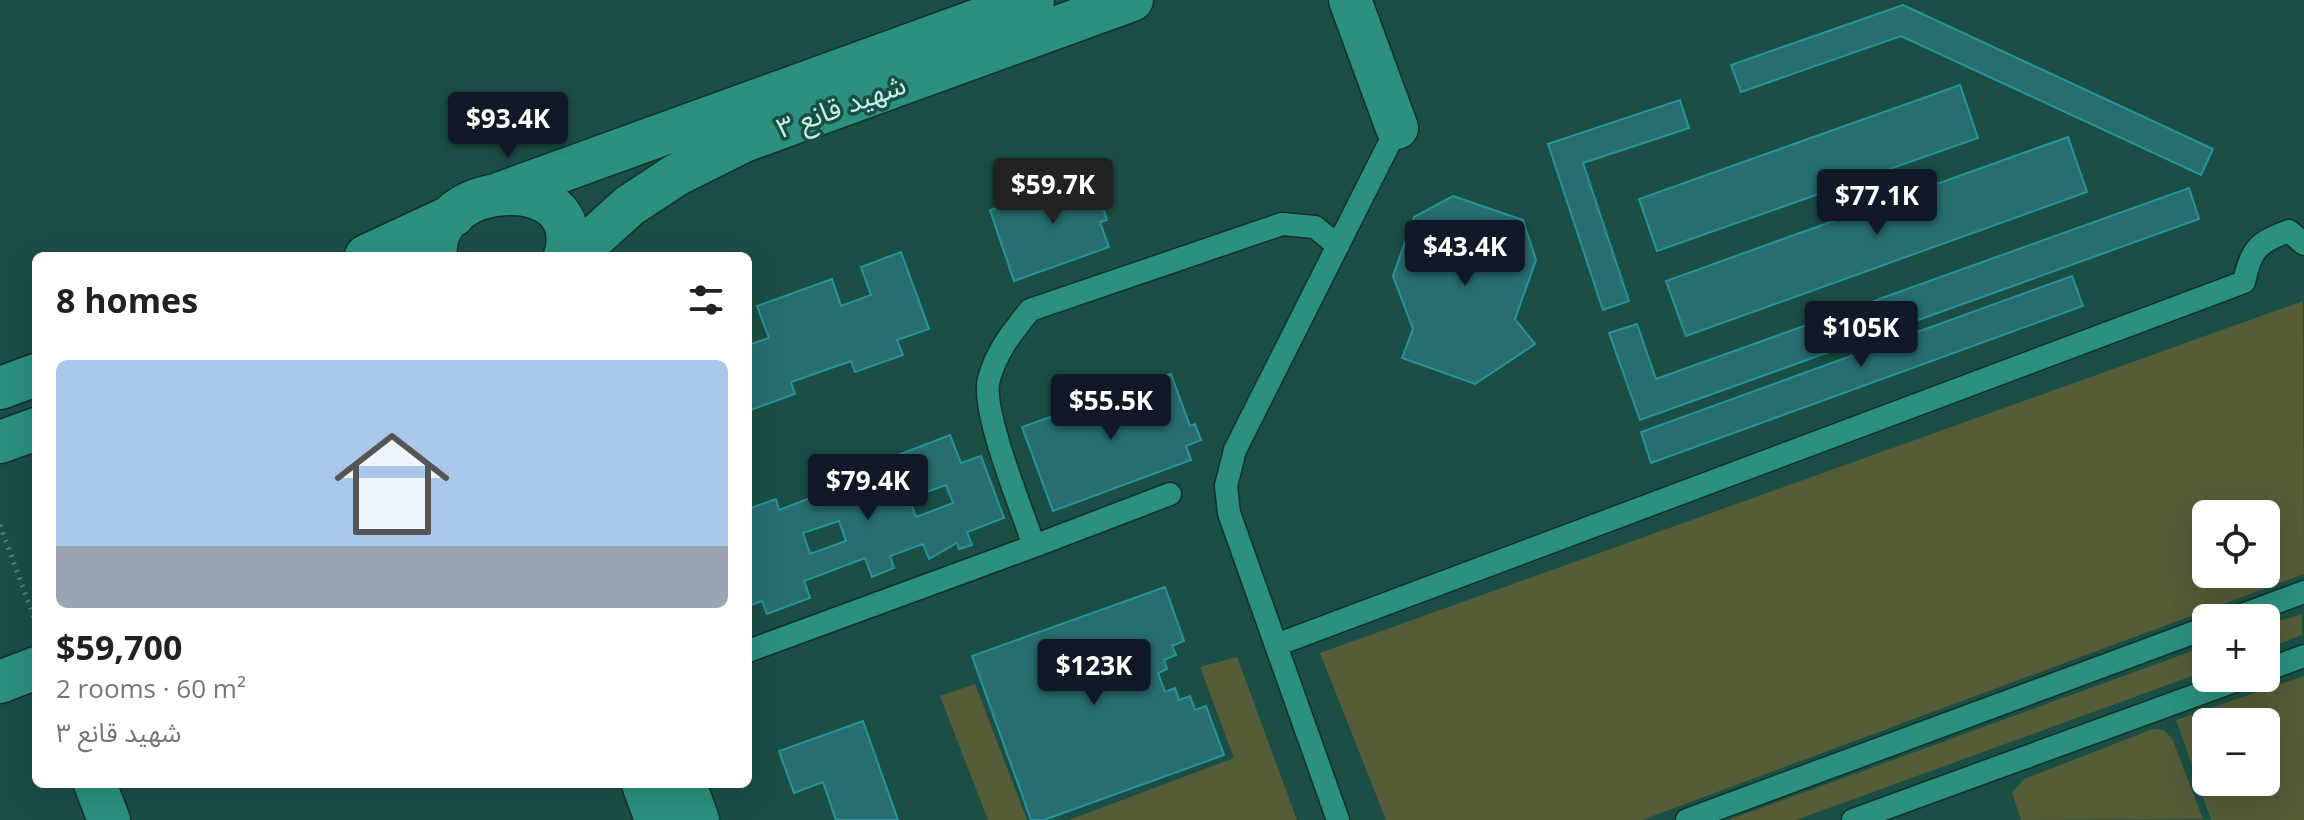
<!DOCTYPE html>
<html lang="en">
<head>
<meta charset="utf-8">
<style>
	body { margin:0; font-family:"Open Sans","Noto Sans Arabic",sans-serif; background:#f6f6f6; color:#202124; height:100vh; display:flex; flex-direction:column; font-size:30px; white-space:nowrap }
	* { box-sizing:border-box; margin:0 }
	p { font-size:26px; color:#757577 }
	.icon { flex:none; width:44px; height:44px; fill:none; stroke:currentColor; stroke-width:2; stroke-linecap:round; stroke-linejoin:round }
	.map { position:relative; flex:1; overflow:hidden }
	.details { position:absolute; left:32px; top:252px; width:720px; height:536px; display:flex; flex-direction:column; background:#fff; border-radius:12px; box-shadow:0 8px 32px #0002 }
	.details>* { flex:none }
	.controls { position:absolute; left:2192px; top:500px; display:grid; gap:16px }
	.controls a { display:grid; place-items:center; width:88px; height:88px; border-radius:12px; background:#fff; box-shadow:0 8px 32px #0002; font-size:40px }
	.price { position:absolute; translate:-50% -68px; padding:0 18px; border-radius:8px; background:#111827; color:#fff; font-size:26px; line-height:52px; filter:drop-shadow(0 2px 4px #0008) }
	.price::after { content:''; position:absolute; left:50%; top:48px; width:24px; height:18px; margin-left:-12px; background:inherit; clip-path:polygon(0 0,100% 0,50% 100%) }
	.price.active { background:#222; color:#fff }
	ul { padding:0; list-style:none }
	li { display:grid; align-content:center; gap:16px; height:424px; padding:0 24px }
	li span { display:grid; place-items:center; height:248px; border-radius:12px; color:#555 }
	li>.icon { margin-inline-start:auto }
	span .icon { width:144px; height:144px; fill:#fffc; stroke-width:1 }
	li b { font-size:34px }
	h2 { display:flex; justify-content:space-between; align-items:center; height:96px; padding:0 24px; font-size:34px }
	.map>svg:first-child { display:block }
	.green { fill:#545c38; fill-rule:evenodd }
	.building { fill:#286e71; stroke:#259599; stroke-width:2; fill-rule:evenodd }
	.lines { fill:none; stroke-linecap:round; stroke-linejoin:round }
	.lane-casing { stroke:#13312b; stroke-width:25 }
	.street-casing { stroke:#13312b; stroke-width:45 }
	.path { stroke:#518278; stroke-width:5; stroke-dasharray:2 6; stroke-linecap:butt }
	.lane { stroke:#2b907e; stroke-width:22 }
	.street { stroke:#2b907e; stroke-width:42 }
	.labels { text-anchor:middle; stroke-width:7; stroke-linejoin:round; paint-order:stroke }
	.street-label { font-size:28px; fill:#c5f1e6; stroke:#1b4f45 }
</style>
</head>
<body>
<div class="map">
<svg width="2304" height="820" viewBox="0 0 2304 820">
	<rect width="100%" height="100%" fill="#1b4f45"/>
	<!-- green -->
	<path class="green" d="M2303 301 2304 574 1642 820H1386L1320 653ZM2206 514H2266V574H2206Z
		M2302 614V635L2266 649V625Z
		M2206 646V671L1796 820H1728Z
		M1237 657 1297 820H1069L1234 758 1200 667Z
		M2304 676V820H2211L2176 720ZM2266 722V782H2206V722Z
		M975 684 1027 820H988L940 696Z
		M2153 729 2163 730 2172 738 2203 819 2021 820 2012 793 2024 779Z"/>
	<!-- building -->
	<path class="building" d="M1903 5 2213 149 2201 175 1901 36 1741 92 1731 65Z
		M1960 85 1978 138 1657 251 1639 199Z
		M1680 100 1689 128 1583 163 1629 301 1603 310 1548 144Z
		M2068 137 2087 192 1686 336 1666 281Z
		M1098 171 1106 195 1100 198 1107 220 1100 222 1109 247 1014 281 990 210Z
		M2189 188 2199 219 1640 420 1609 333 1637 324 1656 379Z
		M1453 196 1523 220 1536 260 1515 319 1535 344 1475 384 1402 358 1413 329 1393 276 1414 217Z
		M901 252 929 329 897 340 903 355 855 372 851 361 791 382 795 394 748 411V345L769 338 757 306 832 279 841 306 871 295 861 267Z
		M2072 276 2083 306 1651 463 1641 432Z
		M1171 374 1190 426 1195 424 1201 440 1186 446 1191 460 1053 511 1022 427Z
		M950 435 961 463 981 456 1004 518 967 532 972 545 959 549 957 543 929 559 923 544 890 556 894 568 872 577 865 558 804 581 810 598 767 614 762 601 748 606V509L776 499 779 510 839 487 836 478 860 470 870 499 888 493 877 463ZM946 485 953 503 916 517 909 498ZM839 521 846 541 810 554 803 533Z
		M1165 587 1184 641 1172 646 1176 655 1164 660 1167 669 1158 673 1165 692 1175 688 1179 700 1190 696 1195 710 1206 706 1224 755 1044 820H1031L972 656Z
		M863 721 898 820H836L823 782 794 793 779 751Z"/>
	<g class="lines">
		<defs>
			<path id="lane" d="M1034 546 1170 494
				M2234 618 2304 592
				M1276 645 2244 282C2251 249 2258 242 2289 231L2304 244
				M748 651 1034 546C1023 512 980 409 989 379 996 352 1013 331 1030 310L1282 224 1315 227 1338 246
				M2266 670 2304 656
				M1338 820 1229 513 1226 486 1235 450 1397 128
				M1687 820 2206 628
				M1853 820 2243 678"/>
			<path id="street" d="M1350 0 1397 128
				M501 193 1033 0
				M366 256 454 215
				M436 256C428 179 590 168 565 256
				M574 256 629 206 676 175 744 141 1132 0
				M0 388 36 375
				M0 442 36 429
				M0 682 36 668
				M95 784 109 820
				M643 784 656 820
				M685 784 698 820"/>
		</defs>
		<!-- lane casing -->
		<use href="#lane" class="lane-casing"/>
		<!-- street casing -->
		<use href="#street" class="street-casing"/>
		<!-- path -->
		<path class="path" d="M0 525 36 623"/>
		<!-- lane -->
		<use href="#lane" class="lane"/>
		<!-- street -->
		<use href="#street" class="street"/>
	</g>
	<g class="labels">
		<!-- street labels -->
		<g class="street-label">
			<text transform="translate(841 106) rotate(-20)" y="10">شهید قانع ۳</text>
		</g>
	</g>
</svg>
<div class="controls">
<a><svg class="icon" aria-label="locate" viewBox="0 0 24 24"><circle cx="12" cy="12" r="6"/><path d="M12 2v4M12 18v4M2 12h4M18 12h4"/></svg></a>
<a>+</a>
<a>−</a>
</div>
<b class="price" style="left:508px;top:160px">$93.4K</b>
<b class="price active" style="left:1053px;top:226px">$59.7K</b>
<b class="price" style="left:1877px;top:237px">$77.1K</b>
<b class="price" style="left:1465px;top:288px">$43.4K</b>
<b class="price" style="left:1861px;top:369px">$105K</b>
<b class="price" style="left:1111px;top:442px">$55.5K</b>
<b class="price" style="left:868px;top:522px">$79.4K</b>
<b class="price" style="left:1094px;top:707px">$123K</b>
<section class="details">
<h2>8 homes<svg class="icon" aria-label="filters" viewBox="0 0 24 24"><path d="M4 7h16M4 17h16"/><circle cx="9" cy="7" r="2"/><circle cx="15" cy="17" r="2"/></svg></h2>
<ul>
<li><span style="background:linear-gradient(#a9c7e8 75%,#9aa5b1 0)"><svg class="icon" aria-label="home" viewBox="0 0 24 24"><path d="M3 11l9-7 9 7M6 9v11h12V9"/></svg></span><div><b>$59,700</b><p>2 rooms · 60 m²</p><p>شهید قانع ۳</p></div></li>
</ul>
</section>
</div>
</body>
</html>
